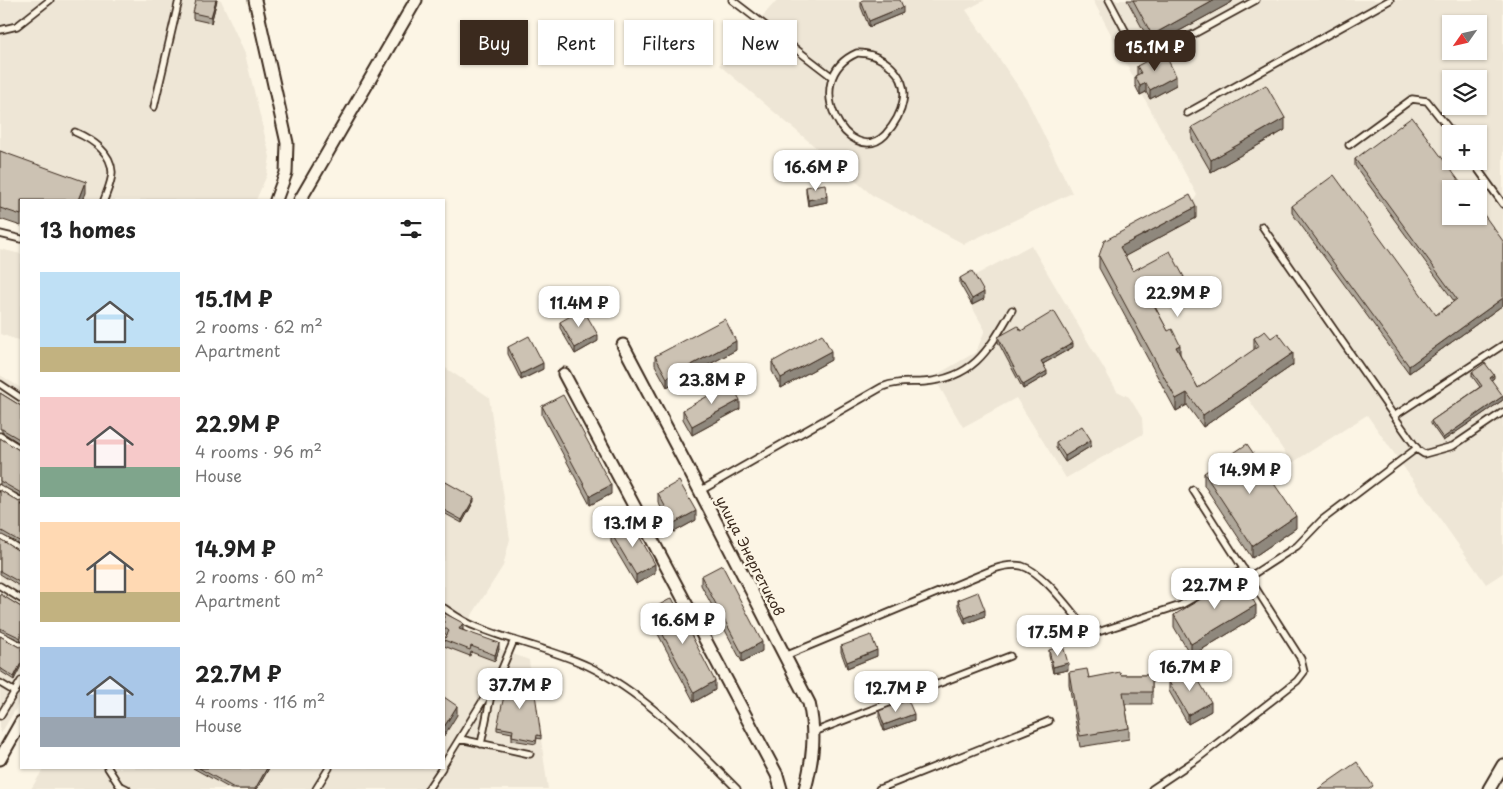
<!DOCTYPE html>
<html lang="en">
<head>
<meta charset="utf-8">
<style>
	body { margin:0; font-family:"Playpen Sans",sans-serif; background:#f2f2f2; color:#222; height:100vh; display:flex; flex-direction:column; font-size:19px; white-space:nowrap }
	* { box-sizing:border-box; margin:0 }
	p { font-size:16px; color:#767676 }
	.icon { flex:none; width:28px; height:28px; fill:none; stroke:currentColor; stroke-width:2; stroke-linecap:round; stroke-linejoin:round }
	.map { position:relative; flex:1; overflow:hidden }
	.details { position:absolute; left:20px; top:199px; width:425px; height:570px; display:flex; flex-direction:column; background:#fff; border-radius:0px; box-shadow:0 1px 4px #0004 }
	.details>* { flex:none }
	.banner { position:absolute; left:460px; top:20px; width:475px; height:45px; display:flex; gap:10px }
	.needle { width:32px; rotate:236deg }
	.buttons { position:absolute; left:1442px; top:15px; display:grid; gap:10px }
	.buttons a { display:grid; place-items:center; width:45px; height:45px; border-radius:0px; background:#fff; box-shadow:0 1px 4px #0004; font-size:25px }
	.price { position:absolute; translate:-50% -42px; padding:0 11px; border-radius:10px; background:#fff; color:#222; font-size:16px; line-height:32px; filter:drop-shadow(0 1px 2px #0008) }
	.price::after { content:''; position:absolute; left:50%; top:30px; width:15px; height:11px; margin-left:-8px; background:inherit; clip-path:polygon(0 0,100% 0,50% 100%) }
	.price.selected { background:#3b2a1e; color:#fff }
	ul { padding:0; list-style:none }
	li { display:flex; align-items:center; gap:15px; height:125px; padding:0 20px }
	li span { display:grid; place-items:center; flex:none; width:140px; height:100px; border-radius:0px; color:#555 }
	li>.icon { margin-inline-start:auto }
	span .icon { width:60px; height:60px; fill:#fffc; stroke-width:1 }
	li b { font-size:21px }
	h2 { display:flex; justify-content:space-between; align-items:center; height:60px; padding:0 20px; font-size:21px }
	.tag { padding:0 18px; border-radius:0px; background:#fff; box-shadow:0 1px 4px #0004; font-size:18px; line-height:45px }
	.tag.selected { background:#3b2a1e; color:#fff }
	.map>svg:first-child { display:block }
	.built { fill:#eee6d6; fill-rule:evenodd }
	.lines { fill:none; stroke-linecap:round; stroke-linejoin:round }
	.lane-casing { stroke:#3b2a1e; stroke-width:9 }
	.street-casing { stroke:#3b2a1e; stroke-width:15 }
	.lane { stroke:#fcf5e5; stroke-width:5.5 }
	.street { stroke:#fcf5e5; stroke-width:11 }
	.wall { fill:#afa79a; stroke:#3b2a1e }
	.shaded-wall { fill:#8f887d; stroke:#3b2a1e }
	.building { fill:#ccc2b3; stroke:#3b2a1e }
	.labels { text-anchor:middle; stroke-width:5; stroke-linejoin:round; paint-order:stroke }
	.street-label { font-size:14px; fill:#3b2a1e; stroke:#fcf5e5 }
</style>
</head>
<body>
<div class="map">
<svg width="1503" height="789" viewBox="0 0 1503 789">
	<rect width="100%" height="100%" fill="#fcf5e5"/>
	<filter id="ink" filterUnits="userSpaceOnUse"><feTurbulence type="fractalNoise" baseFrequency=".02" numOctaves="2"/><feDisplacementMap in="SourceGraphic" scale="10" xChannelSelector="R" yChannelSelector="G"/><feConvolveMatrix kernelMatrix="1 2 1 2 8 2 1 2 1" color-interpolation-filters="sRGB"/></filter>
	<g filter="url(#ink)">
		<!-- built -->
		<path class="built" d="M0 0H221L245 54 270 157 267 175 256 200H21L0 219Z
			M777 0H985L966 10 1026 98 1072 193 964 244 872 195 719 65Z
			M1093 0H1503V573L1486 584 1367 415 1292 463 1247 397 1203 427 1187 405 1176 411 1099 268 1104 253 1190 207 1197 195 1142 94 1140 95 1135 85 1137 84ZM1451 24H1479V51H1451ZM1451 79H1479V106H1451ZM1451 134H1479V161H1451ZM1451 189H1479V216H1451Z
			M1031 245 1117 391 1129 397 1142 418 1143 434 1066 478 1016 398 963 427 939 386 938 380V374L976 352 985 330 959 284Z
			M0 249 21 254V341L0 334Z
			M444 367 489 397 510 539 503 566 460 634 529 660 531 677 527 696 535 697 548 789H31L44 768H444Z
			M0 375 21 388V700L0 735Z"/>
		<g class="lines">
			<defs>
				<path id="lane" d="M732 0 831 76
					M1109 0 1135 49 1146 56 1159 53 1256 0
					M0 30 17 26 50 0
					M857 53C881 52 909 75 903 101 901 114 894 125 885 135 850 170 797 79 857 53Z
					M154 107 179 0
					M1187 113 1390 0
					M75 132C91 139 111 152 112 172 112 181 107 192 104 200
					M1349 145 1412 99 1427 101 1453 134
					M1472 161 1503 204
					M1262 226 1394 416 1503 345
					M0 234 21 239
					M0 384 21 398
					M1394 416 1418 450 1424 454 1453 446 1503 412
					M0 436 21 449
					M0 488 21 501
					M700 491 882 387C897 381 909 383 924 382 975 378 989 349 1012 310
					M0 537 21 550
					M1249 577 1297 546 1322 520 1417 448
					M0 586 21 599
					M444 608C454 615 465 623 477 627 513 642 552 649 588 666 646 694 692 744 737 789
					M0 634 21 646
					M785 656 994 569C1003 566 1012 564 1022 566 1043 572 1069 609 1084 626L1090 631 1098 632 1181 605 1244 569
					M0 683 15 692
					M0 716 21 681
					M814 732 1010 656
					M460 739 530 754
					M481 744 492 690
					M444 764 501 671 514 640
					M108 768 119 785 127 789
					M316 789 329 768
					M428 789 442 768
					M879 789 1049 721
					M1152 789 1197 759 1297 681 1304 672 1301 659 1193 490"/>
				<path id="street" d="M255 0 287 143 286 173 276 200
					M300 200 416 0
					M623 345 700 491 809 703C816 734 813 759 805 789
					M564 374 777 775 781 789
					M0 759 21 722
					M1489 789 1503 765"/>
			</defs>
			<!-- lane casing -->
			<use href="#lane" class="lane-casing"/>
			<!-- street casing -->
			<use href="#street" class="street-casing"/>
			<!-- lane -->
			<use href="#lane" class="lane"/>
			<!-- street -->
			<use href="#street" class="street"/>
		</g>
		<!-- wall -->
		<path class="wall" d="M217 0 211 23 193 19V13Z
			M1127 0H1232V2L1152 46Z
			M861 1 903 13 869 27 861 7Z
			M1137 66 1176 85 1150 99 1146 92 1140 95 1135 85V76L1137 75Z
			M1192 127 1285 130 1211 172 1192 139Z
			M0 151 86 193 21 200V226L0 219Z
			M1355 159 1503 241V305L1409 373 1292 213V206L1436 315 1454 301 1355 166Z
			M806 187 827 202 808 206 806 193Z
			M1196 218 1125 256 1133 271 1184 289 1154 305 1198 388 1254 350V338H1271L1293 365 1203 427 1187 405 1176 411 1099 268V256Z
			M960 278 984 299 972 305 960 284Z
			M560 322 598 341 575 354 560 328Z
			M1021 331 1073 347 1043 364 1047 375 1023 389 998 342V337Z
			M508 347 543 369 521 380 508 354Z
			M736 350 667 387 655 365V356Z
			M831 360 781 388 772 371V362Z
			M1472 372 1494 378 1491 380 1503 400 1443 441 1431 424V421L1480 387 1472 376Z
			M0 393 21 406V444L2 432Z
			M542 406 611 494 590 505 542 415Z
			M740 409 692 435 683 419V410Z
			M0 438 19 450 21 449V496L0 485Z
			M1056 442 1091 446 1065 462 1056 448Z
			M1204 473 1296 528 1252 558 1204 485Z
			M444 481 474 501 462 523 444 513Z
			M0 490 19 502 21 501V545L0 534Z
			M658 493 696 520 674 532 658 502Z
			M611 533 655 573 636 584 611 542Z
			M0 539 19 551 21 550V587L0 574Z
			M701 576 762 651 742 662 701 585Z
			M0 594 21 607V641L0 631Z
			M958 600 985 616 965 624 958 606Z
			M650 610 715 690 694 702 650 619Z
			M444 613 463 629V630L499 649 495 661 471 652 470 656 444 646V640L447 635 444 633Z
			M1174 615 1256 617 1191 656 1174 627Z
			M0 636 19 647 14 680 0 671Z
			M841 646 877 656 847 668 841 652Z
			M1049 650 1068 670 1053 673 1049 656Z
			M1069 672 1089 678 1121 675H1152V704H1125L1129 728V739L1080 747 1069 684Z
			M530 681 527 693 541 736V739L537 738 536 744 512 740V733L497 730V727Z
			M1169 682 1211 711 1188 724 1169 691Z
			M879 711 914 720 884 731 879 717Z
			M193 768H269L257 789H231Z"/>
		<!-- shaded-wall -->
		<path class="shaded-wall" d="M216 0H217L211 23V17Z
			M1215 0H1232V2L1152 46V35Z
			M903 7V13L869 27V21Z
			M1176 76V85L1150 99V90Z
			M1146 83V92L1140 95V86Z
			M1285 118V130L1211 172V160Z
			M86 182V193L83 200H79Z
			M827 196V202L808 206V200Z
			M1196 207V218L1120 259V247Z
			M1184 277V289L1149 308V296Z
			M984 292V299L972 305V299Z
			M1503 298V305L1409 373V366Z
			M598 335V341L575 354V348Z
			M736 341V350L667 387V378Z
			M1073 343V347L1041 365V361Z
			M1180 345V356L1176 347Z
			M831 351V360L781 388V378Z
			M1293 353V365L1203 427V415Z
			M543 363V369L521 380V374Z
			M1047 371V375L1023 389V385Z
			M1494 375V378L1490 381V378Z
			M1187 393V405L1176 411V399Z
			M1503 396V400L1443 441V438Z
			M740 400V409L692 435V426Z
			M1091 440V446L1065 462V456Z
			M611 485V494L590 505V496Z
			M474 498V501L462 523V520Z
			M696 511V520L674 532V523Z
			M1296 516V528L1252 558V546Z
			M655 564V573L636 584V575Z
			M1256 605V617L1191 656V644Z
			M985 610V616L965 624V618Z
			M463 623V629L459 635V629Z
			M762 642V651L742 662V653Z
			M499 643V649L495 661V655Z
			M877 650V656L847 668V662Z
			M21 663V666L14 680V677Z
			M1068 663V670L1053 673V667Z
			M715 681V690L694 702V693Z
			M1211 702V711L1188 724V715Z
			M457 706V715L444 736V727Z
			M914 714V720L884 731V725Z
			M267 768H269L257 789H255Z"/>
		<!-- building -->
		<path class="building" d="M196 0H216L211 17 193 13Z
			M863 0H900L903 7 869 21 861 1Z
			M1133 0H1215L1152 35Z
			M1164 52 1176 76 1150 90 1146 83 1140 86 1135 76 1141 73 1137 66Z
			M1266 85 1285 118 1211 160 1192 127Z
			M1412 117 1465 189H1451V216H1479V208L1503 241V298L1409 366 1292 206 1334 175 1436 315 1457 299 1355 159Z
			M0 151 86 182 79 200H21V215L0 208Z
			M825 184 827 196 808 200 806 187Z
			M1190 195 1196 207 1120 247 1133 271 1170 251 1184 277 1149 296 1168 331 1172 329 1180 345 1176 347 1198 388 1259 346 1254 338 1265 331 1271 338 1278 333 1293 353 1203 415 1187 393 1176 399 1099 256 1104 241Z
			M972 271 984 292 972 299 960 278Z
			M583 309 598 335 575 348 560 322Z
			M1054 311 1073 343 1041 361 1047 371 1023 385 998 337 1018 326 1021 331Z
			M725 319 736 341 667 378 655 356Z
			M822 334 831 351 781 378 772 362Z
			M529 336 543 363 521 374 508 347Z
			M1485 363 1494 375 1490 378 1503 396 1443 438 1431 421 1482 386 1472 372Z
			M731 383 740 400 692 426 683 410Z
			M0 393 21 406V440L2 429H0Z
			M563 395 611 485 590 496 542 406Z
			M1082 426 1091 440 1065 456 1056 442Z
			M0 438 19 450 21 449V493L0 481Z
			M1247 444 1296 516 1252 546 1204 473Z
			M444 481 474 498 462 520 444 510Z
			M679 481 696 511 674 523 658 493Z
			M0 490 19 502 21 501V542L0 530Z
			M631 522 655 564 636 575 611 533Z
			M0 539 19 551 21 550V583L0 571Z
			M722 565 762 642 742 653 701 576Z
			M1239 576 1256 605 1191 644 1174 615Z
			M978 592 985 610 965 618 958 600Z
			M0 594 21 607V638L0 628Z
			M672 598 715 681 694 693 650 610Z
			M444 613 463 623 459 629 499 643 495 655 471 646 470 650 444 640 449 631 444 627Z
			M871 635 877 650 847 662 841 646Z
			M0 636 19 647 21 646V663L14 677 0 668Z
			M1063 646 1068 663 1053 667 1049 650Z
			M1087 669 1089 678 1120 672 1121 675H1152V692H1123L1129 728 1080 736 1069 672Z
			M1192 669 1211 702 1188 715 1169 682Z
			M509 674 530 678 527 693 535 694 541 736 537 735 536 741 512 736 513 730 497 727Z
			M444 697 457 706 444 727Z
			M908 700 914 714 884 725 879 711Z
			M1357 762 1373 786 1369 789H1318Z
			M199 768H267L255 789H236Z"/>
	</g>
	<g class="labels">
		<!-- street labels -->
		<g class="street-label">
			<text transform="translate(750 556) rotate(63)" y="5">улица Энергетиков</text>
		</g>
	</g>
</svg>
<div class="buttons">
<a><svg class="needle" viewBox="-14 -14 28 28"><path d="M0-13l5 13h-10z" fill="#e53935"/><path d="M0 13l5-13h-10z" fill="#767676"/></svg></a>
<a><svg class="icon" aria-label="layers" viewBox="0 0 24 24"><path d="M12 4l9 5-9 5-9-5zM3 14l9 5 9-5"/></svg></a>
<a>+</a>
<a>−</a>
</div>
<b class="price selected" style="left:1155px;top:72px">15.1M ₽</b>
<b class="price" style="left:816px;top:192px">16.6M ₽</b>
<b class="price" style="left:1178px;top:318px">22.9M ₽</b>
<b class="price" style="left:579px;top:328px">11.4M ₽</b>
<b class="price" style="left:712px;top:405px">23.8M ₽</b>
<b class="price" style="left:1250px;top:495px">14.9M ₽</b>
<b class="price" style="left:633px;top:548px">13.1M ₽</b>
<b class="price" style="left:1215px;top:610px">22.7M ₽</b>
<b class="price" style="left:683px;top:645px">16.6M ₽</b>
<b class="price" style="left:1058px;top:657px">17.5M ₽</b>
<b class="price" style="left:1190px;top:692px">16.7M ₽</b>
<b class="price" style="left:520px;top:710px">37.7M ₽</b>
<b class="price" style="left:896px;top:713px">12.7M ₽</b>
<div class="banner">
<a class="tag selected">Buy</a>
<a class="tag">Rent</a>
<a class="tag">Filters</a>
<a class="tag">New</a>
</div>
<section class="details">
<h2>13 homes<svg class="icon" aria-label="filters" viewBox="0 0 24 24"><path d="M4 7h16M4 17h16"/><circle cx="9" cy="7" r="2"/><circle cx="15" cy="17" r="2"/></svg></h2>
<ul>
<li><span style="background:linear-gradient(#bfe0f5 75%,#c2b280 0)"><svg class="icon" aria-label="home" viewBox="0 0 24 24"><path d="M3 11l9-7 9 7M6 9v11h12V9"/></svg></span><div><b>15.1M ₽</b><p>2 rooms · 62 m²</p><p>Apartment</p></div></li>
<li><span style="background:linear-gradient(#f6c9c9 70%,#7fa58c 0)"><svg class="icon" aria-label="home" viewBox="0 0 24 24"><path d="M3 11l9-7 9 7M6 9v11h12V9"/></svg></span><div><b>22.9M ₽</b><p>4 rooms · 96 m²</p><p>House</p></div></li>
<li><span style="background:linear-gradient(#ffd9b3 70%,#c2b280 0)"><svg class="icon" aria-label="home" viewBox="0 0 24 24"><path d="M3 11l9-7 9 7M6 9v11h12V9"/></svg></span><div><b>14.9M ₽</b><p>2 rooms · 60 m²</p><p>Apartment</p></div></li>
<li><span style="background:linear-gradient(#a9c7e8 70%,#9aa5b1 0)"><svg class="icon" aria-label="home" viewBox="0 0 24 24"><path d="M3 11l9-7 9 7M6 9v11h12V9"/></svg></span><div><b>22.7M ₽</b><p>4 rooms · 116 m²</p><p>House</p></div></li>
</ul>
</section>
</div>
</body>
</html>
